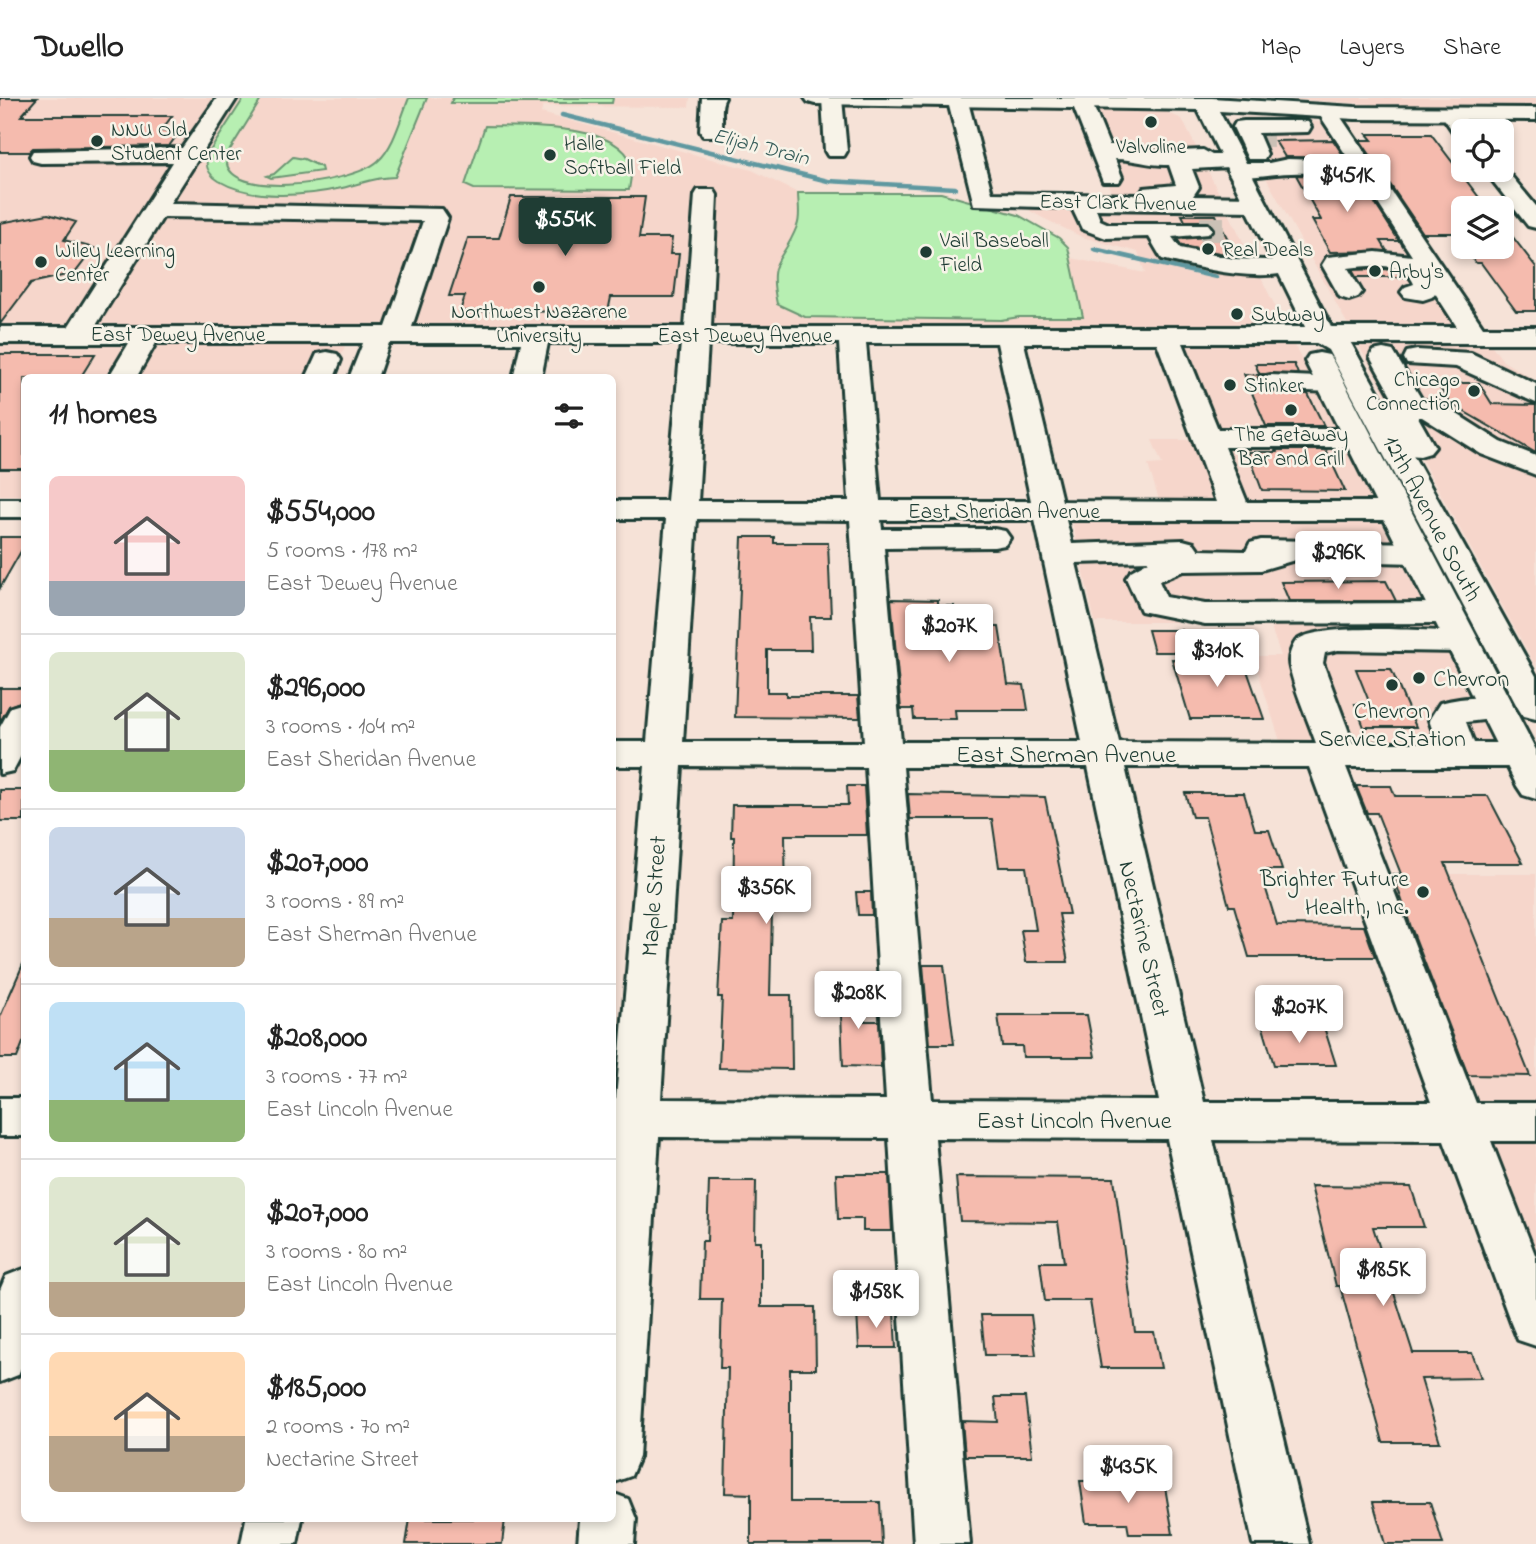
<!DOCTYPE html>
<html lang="en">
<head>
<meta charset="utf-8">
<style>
	body { margin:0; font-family:"Indie Flower",sans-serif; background:#f6f6f6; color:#222; height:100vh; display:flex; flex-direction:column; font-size:26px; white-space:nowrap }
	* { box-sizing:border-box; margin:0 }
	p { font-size:23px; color:#767676 }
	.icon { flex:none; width:38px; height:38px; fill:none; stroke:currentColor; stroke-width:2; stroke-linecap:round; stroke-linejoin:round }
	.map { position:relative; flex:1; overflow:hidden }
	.side { position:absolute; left:21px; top:276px; width:595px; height:1148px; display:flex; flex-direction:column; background:#fff; border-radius:10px; box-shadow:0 4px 10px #0003 }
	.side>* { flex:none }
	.buttons { position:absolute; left:1451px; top:21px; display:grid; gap:14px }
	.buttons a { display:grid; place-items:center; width:63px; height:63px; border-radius:10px; background:#fff; box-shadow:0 4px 10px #0003; font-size:35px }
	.price { position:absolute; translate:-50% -60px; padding:0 16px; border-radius:7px; background:#fff; color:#222; font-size:23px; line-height:46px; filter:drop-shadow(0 2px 4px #0008) }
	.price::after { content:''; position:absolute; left:50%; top:42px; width:21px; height:16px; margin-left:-10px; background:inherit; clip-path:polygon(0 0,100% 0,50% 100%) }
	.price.selected { background:#1f3d34; color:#fff }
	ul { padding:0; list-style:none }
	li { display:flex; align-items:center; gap:21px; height:175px; padding:0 28px }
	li+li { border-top:2px solid #e0e0e0 }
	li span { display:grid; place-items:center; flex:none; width:196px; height:140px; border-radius:10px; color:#555 }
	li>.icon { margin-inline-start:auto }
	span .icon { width:84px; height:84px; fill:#fffc; stroke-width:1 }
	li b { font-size:30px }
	h2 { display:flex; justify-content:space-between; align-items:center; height:84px; padding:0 28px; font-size:30px }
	header { display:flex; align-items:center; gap:42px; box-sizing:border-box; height:98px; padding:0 35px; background:#fff; border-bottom:2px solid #e0e0e0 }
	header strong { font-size:33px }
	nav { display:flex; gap:38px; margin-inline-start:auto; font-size:24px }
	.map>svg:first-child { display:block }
	.built { fill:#f6d6cb }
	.green { fill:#b7efb2; stroke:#6b9673; stroke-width:2 }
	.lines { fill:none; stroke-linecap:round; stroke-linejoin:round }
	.stream { stroke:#5e98a0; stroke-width:4.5 }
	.building { fill:#f5bbae; stroke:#1f3d34; stroke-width:2 }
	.minor-tunnel { stroke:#cbc1b6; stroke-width:24; stroke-dasharray:24 11; stroke-linecap:butt }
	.minor-casing { stroke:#1f3d34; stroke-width:6 }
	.major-casing { stroke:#1f3d34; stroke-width:6 }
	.minor { fill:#f7f3e8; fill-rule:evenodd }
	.major { fill:#f7f3e8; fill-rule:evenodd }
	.poi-dot { fill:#1f3d34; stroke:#f7f3e8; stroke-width:2.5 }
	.labels { text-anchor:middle; stroke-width:5; stroke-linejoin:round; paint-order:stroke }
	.far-poi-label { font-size:21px; fill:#1f3d34; stroke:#f7f3e8; text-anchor:start }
	.far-water-label { font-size:21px; font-style:italic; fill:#345b58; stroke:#f7f3e8 }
	.far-street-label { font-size:21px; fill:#1f3d34; stroke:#f7f3e8 }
	.street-label { font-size:24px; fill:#1f3d34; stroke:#f7f3e8 }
	.poi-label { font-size:24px; fill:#1f3d34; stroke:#f7f3e8; text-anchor:start }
</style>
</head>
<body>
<header>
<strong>Dwello</strong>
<nav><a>Map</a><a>Layers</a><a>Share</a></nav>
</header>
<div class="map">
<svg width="1536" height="1446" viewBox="0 0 1536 1446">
	<rect width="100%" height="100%" fill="#f6e2d7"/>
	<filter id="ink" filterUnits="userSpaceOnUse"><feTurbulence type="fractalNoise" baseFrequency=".0143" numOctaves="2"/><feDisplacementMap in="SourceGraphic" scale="14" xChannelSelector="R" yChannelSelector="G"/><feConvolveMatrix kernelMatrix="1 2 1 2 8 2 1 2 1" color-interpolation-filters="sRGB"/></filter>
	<g filter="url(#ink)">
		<!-- built -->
		<path class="built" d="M0 0H690L689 9 543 8 541 15 752 72 798 95H941L999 109 1018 117 1059 140 1068 149 1071 160 1145 175 1138 154 1082 139 1043 120 1030 113 1026 97H1113L1081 12 1166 14 1182 21 1285 228H353L332 280H24V397H0Z
			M1272 0H1536V7L1372 6Z
			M1247 19 1342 25 1480 228 1348 227 1236 26Z
			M1164 245 1294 246 1491 644 1280 643 1253 558H1281L1269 524H1095L1072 423 1166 424 1148 367 1162 366 1152 342H1197Z
			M1359 248H1492L1503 263 1536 283V569Z
			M1384 776H1536V1181Z"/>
		<!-- green -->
		<path class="green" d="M244 0H262L228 55C212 105 352 87 378 63 394 49 401 19 409 0H427L395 79C375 79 361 86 342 90 305 98 253 103 219 83 208 76 204 68 208 56Z
			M453 0H613L612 5H451Z
			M485 28C519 29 618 24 631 65 633 72 630 84 629 92L474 91 465 87Z
			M293 59 304 61 321 69 322 73 271 80 267 78 274 76Z
			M798 95H941L1018 117 1059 140 1068 149 1083 219H1019L1001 222 805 219 777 206C767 158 782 167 797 128 801 119 798 105 798 95Z"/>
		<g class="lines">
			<!-- stream -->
			<path class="stream" d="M562 17 828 83 955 90
				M1094 151 1216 179"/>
		</g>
		<!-- building -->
		<path class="building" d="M0 0H37L21 18H172L161 33H180L169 48 33 50 29 54H0Z
			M1367 36H1431L1487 110H1463V147L1454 135H1423L1360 42H1372Z
			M1333 42 1345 60 1285 59 1275 43Z
			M1296 77 1358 79 1399 143H1381L1387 153 1330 154 1312 122H1321Z
			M511 99H645L639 140H672L670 156H679L674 199H611L608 214 460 213 465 198H449L468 140H499Z
			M48 116 76 124 64 142 94 150 75 175 31 185 0 226V125Z
			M1182 117H1216L1236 158 1182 148 1177 141 1208 139 1215 131 1208 123H1185Z
			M1502 125 1536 169V213H1516L1481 165H1476L1464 149H1502Z
			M1385 171 1400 175 1403 179H1356L1352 172Z
			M0 256H95L80 280H24V371H0Z
			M1255 266H1294L1298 276H1260L1255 286 1261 294 1308 296 1324 328H1266L1244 276 1260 277Z
			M1461 285H1479L1492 306 1536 307V355L1451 306 1437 286Z
			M1275 352H1326L1345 393 1262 392 1248 354H1277Z
			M0 439H24V448L0 490Z
			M742 439H774V445H828L831 519H810L811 552H767V594H786V598H858L860 620 735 619Z
			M1386 483 1396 503H1289L1281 484Z
			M891 501 938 502V508H954L956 529H999L1008 586 1024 587 1028 612H955L956 621H914L913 611H901Z
			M1148 532H1182L1189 554H1154Z
			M1172 561H1243L1264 621H1190Z
			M1356 571H1391L1416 629H1364L1355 606H1370Z
			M0 590H24L20 604 9 608 0 624Z
			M847 688H864L867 737H785L786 814H772L770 897H791L792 971 719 970 722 899H718L722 824H733L734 739H731L732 707H848Z
			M1356 688H1391L1395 698H1488L1523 765H1445L1530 978 1468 977 1411 829 1393 776H1401L1377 715H1367Z
			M0 692H24V723H0Z
			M1185 695H1244L1255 732H1269L1282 772H1260L1277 827 1364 828 1375 859H1249L1234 808H1229L1205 719H1192Z
			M908 696 1045 699 1069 816H1059L1068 864H1026L1021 832H1036L1026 769H999L992 721H910Z
			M856 794H871L872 817H858Z
			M24 864V942L17 960H0V919Z
			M923 867H944L954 946H930Z
			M840 888H862L863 923H879L881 969 843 968Z
			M998 917H1087L1095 959H1023L1022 948H1002Z
			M1262 926H1323L1336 967H1274Z
			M836 1076H889L892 1133H863V1121H838Z
			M956 1079 1114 1080 1135 1234H1154L1161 1270H1101L1090 1203H1045L1040 1164H1064L1058 1124 960 1123Z
			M709 1083H756L755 1143H761V1209H815L816 1271H790V1404H880L882 1446H751V1396L725 1395 728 1270H720L722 1201H700L702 1143H707Z
			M1311 1088 1411 1089 1424 1129H1373L1413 1255H1472L1481 1280 1421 1281 1440 1344H1383L1340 1188H1336Z
			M857 1214H894L896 1250H859Z
			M981 1217H1031L1036 1257H985Z
			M995 1299H1025L1032 1358H965L962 1323 998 1324Z
			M1080 1383H1164L1173 1436H1129L1127 1425H1086Z
			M1373 1404H1430L1443 1446H1385Z
			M410 1421H505L502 1446H406Z"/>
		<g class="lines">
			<!-- minor-tunnel -->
			<path class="minor-tunnel" d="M1255 37H1273
				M1200 131H1224"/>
			<defs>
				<path id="minor" d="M217 0H237L170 105 442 111 448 120 412 229H685L695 97 698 92H714L717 97 711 229H1457L1435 195 1432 199 1423 202 1405 199 1401 194 1405 189 1414 186C1405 162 1369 168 1348 170L1362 194 1358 199 1349 202 1340 199 1322 167 1327 159 1376 154 1412 158 1359 76C1337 76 1314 74 1291 75 1271 75 1251 82 1230 77L1227 72 1229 69 1192 71 1199 89 1193 98 1254 99 1262 101 1266 106 1262 111 1254 113 1096 111 1100 122 1109 126H1208L1212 131 1208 136 1172 139 1180 150 1234 161 1296 163 1299 168 1296 173C1254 184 1203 171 1162 161L1149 139 1106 140 1082 131 1072 110 974 107 947 0H967L992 95 1142 97 1141 95 1144 90 1176 87 1169 67C1150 68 1134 61 1115 61L1122 79 1119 84H1103L1070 0H1090L1109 47H1133L1155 54 1203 52 1212 57H1241L1244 62 1242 65H1269L1288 61 1350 63 1317 13 1320 9H1334L1483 229H1536V245H1183L1218 331H1358L1368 334 1372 340 1368 346 1358 349H1225L1247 404H1395L1406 406 1410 413 1406 420 1395 422H1066L1072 446 1183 442 1194 445 1199 452 1246 453 1250 445 1261 442 1416 445 1427 448 1432 455 1427 462 1416 465 1295 462 1261 472 1183 473 1159 483 1166 499 1205 506 1446 505 1458 508 1463 515 1458 522 1446 525 1205 526 1141 513 1126 480 1131 473 1149 463 1076 465 1119 644 1316 645C1310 627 1289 579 1289 563 1289 557 1292 548 1296 543 1317 524 1430 533 1461 534L1473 537 1478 544 1473 551 1461 554 1338 552 1325 555 1323 565 1353 645H1437L1429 622 1440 605C1462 599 1487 597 1509 603L1514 611 1509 619 1466 624 1474 645H1520L1533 648 1536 653 1533 666 1520 669H1346L1476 1005H1536V1043H1491L1536 1159V1248L1518 1242 1511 1225 1444 1043 1213 1042 1309 1446H1253L1167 1041 935 1040 970 1446H914L889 1040 659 1039 639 1359 631 1378 612 1385V1001H616L645 668H612V644H647L666 421H612V403H667L681 245H548L541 280H513L521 245H389L377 280H349L363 245H156L136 280H108L129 245H0V229H68L173 64 41 65 33 63 30 58 33 53 182 50ZM163 119 423 123 386 229H95ZM708 245H839L849 403H698ZM866 245H997L1031 403H880ZM1024 245H1157L1216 404 1062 403ZM697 421 850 422 864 644H683ZM881 422H1035L1082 644H901L884 450 994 449 1005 447 1010 440 1005 433 994 431H882ZM682 668 866 669 886 1002 661 1001ZM903 669H1088L1159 1003 932 1002ZM1125 669H1309L1431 1004H1204Z
					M702 0H725C718 11 726 26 719 38H703L700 33Z
					M822 0 842 1 847 53 844 58H828L825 53Z
					M1451 10 1458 12 1475 33H1463V39L1456 38 1441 16 1444 12Z
					M1244 23H1300L1308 24 1311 29 1308 34 1258 35 1267 56 1264 61H1248L1233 29 1236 24Z
					M1502 67 1536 108V130L1528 128 1484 72H1502Z
					M1383 251 1393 253 1422 302 1438 304 1501 344 1536 358V377L1481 356 1422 319H1418L1435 349 1430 355 1420 358 1385 355 1380 349 1385 343 1401 340 1385 311 1389 305 1395 304 1370 259 1373 253Z
					M1417 252 1471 255 1536 286V305L1456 269 1407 266 1404 260 1407 254Z
					M327 254 337 256 341 262 334 280H306L317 256Z
					M1271 277 1341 280 1345 286 1341 292 1331 294 1261 291 1257 285 1261 279Z
					M0 401H24V419H0Z
					M24 605V652L13 673 0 676V629L11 609Z
					M0 1000H24V1038H0Z
					M24 1171V1263L18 1277 0 1284V1192L6 1178Z
					M612 1395 628 1401 636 1421 634 1446H578L580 1421H612Z
					M246 1421H302L297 1446H241Z"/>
				<path id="major" d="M805 0H1212L1355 9 1536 10V22L1355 21 1219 13 1333 232 1348 241 1352 247 1536 578V621L1523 618 1518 610 1328 252 1313 243 1309 237 1198 12 815 6 808 4Z
					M1319 255 1329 257 1333 263 1536 652V701L1523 697 1517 688 1305 263 1309 257Z"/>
			</defs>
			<!-- minor casing -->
			<use href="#minor" class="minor-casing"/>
			<!-- major casing -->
			<use href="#major" class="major-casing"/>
			<!-- minor -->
			<use href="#minor" class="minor"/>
			<!-- major -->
			<use href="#major" class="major"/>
		</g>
	</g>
	<!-- markers -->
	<g class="poi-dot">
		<circle cx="1151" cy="24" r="7"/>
		<circle cx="97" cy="43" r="7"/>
		<circle cx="550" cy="57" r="7"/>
		<circle cx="1208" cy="151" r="7"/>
		<circle cx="926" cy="154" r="7"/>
		<circle cx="41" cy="164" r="7"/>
		<circle cx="1375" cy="173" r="7"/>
		<circle cx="539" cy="189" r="7"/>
		<circle cx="1237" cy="216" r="7"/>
		<circle cx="1230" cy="287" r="7"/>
		<circle cx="1474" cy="293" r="7"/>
		<circle cx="1291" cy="312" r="7"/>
		<circle cx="1419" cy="580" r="7"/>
		<circle cx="1392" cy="587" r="7"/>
		<circle cx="1423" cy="794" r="7"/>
	</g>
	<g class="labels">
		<!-- far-poi labels -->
		<g class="far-poi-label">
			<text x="111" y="38">NNU Old<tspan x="111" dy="24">Student Center</tspan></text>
			<text x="564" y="52">Halle<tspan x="564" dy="24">Softball Field</tspan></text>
			<text x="1151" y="55" text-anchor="middle">Valvoline</text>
			<text x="940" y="149">Vail Baseball<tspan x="940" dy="24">Field</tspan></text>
			<text x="1222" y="158">Real Deals</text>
			<text x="55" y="159">Wiley Learning<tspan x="55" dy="24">Center</tspan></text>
			<text x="1389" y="180">Arby's</text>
			<text x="539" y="220" text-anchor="middle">Northwest Nazarene<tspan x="539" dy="24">University</tspan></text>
			<text x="1251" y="223">Subway</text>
			<text x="1460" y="288" text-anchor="end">Chicago<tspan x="1460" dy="24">Connection</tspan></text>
			<text x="1244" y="294">Stinker</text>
			<text x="1291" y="343" text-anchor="middle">The Getaway<tspan x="1291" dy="24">Bar and Grill</tspan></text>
		</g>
		<!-- far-water labels -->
		<g class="far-water-label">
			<text transform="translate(761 48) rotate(14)" y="7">Elijah Drain</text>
		</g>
		<!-- far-street labels -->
		<g class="far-street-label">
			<text transform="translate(1118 104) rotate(1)" y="7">East Clark Avenue</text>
			<text x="178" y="243">East Dewey Avenue</text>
			<text x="745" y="244">East Dewey Avenue</text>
			<text x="1004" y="420">East Sheridan Avenue</text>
		</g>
		<!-- street labels -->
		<g class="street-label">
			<text transform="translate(1433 420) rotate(62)" y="8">12th Avenue South</text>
			<text x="1066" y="664">East Sherman Avenue</text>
			<text transform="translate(653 798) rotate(-86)" y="8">Maple Street</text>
			<text transform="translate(1145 841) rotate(77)" y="8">Nectarine Street</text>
			<text x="1074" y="1030">East Lincoln Avenue</text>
		</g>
		<!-- poi labels -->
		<g class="poi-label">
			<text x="1433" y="588">Chevron</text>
			<text x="1392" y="620" text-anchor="middle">Chevron<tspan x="1392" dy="28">Service Station</tspan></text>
			<text x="1409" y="788" text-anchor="end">Brighter Future<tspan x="1409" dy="28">Health, Inc.</tspan></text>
		</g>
	</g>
</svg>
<div class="buttons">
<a><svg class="icon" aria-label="locate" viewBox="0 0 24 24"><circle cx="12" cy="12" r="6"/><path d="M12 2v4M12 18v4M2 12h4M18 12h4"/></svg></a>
<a><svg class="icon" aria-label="layers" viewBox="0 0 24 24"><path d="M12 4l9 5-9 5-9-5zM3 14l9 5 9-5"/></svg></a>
</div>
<b class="price" style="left:1347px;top:116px">$451K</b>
<b class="price selected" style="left:565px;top:160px">$554K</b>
<b class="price" style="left:1338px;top:493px">$296K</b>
<b class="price" style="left:949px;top:566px">$207K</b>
<b class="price" style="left:1217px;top:591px">$310K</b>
<b class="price" style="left:766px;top:828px">$356K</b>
<b class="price" style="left:858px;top:933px">$208K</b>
<b class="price" style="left:1299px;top:947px">$207K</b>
<b class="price" style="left:1383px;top:1210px">$185K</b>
<b class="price" style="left:876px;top:1232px">$158K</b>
<b class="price" style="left:1128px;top:1407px">$435K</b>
<section class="side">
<h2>11 homes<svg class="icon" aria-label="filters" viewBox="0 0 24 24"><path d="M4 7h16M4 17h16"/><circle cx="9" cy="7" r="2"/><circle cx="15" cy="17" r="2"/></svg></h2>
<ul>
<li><span style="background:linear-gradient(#f6c9c9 75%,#9aa5b1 0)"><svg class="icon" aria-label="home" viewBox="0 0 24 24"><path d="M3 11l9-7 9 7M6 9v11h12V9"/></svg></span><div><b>$554,000</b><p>5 rooms · 178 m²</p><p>East Dewey Avenue</p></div></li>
<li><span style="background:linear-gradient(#dfe7d0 70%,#8fb573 0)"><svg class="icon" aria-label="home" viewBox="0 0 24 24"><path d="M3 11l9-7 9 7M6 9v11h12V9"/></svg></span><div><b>$296,000</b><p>3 rooms · 104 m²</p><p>East Sheridan Avenue</p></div></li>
<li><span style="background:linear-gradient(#c9d6e8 65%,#b9a48a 0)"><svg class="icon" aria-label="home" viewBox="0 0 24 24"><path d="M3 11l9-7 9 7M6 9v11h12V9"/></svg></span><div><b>$207,000</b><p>3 rooms · 89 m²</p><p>East Sherman Avenue</p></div></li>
<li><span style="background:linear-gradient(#bfe0f5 70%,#8fb573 0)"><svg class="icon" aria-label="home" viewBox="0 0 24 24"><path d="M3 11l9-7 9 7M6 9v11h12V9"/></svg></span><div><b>$208,000</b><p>3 rooms · 77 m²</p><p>East Lincoln Avenue</p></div></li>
<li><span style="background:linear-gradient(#dfe7d0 75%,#b9a48a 0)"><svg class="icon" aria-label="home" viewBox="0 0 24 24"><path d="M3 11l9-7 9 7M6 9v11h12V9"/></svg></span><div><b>$207,000</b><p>3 rooms · 80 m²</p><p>East Lincoln Avenue</p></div></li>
<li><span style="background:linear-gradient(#ffd9b3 60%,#b9a48a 0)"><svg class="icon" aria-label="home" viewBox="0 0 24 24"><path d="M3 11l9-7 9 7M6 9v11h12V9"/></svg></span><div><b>$185,000</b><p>2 rooms · 70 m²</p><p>Nectarine Street</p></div></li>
</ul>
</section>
</div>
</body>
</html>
